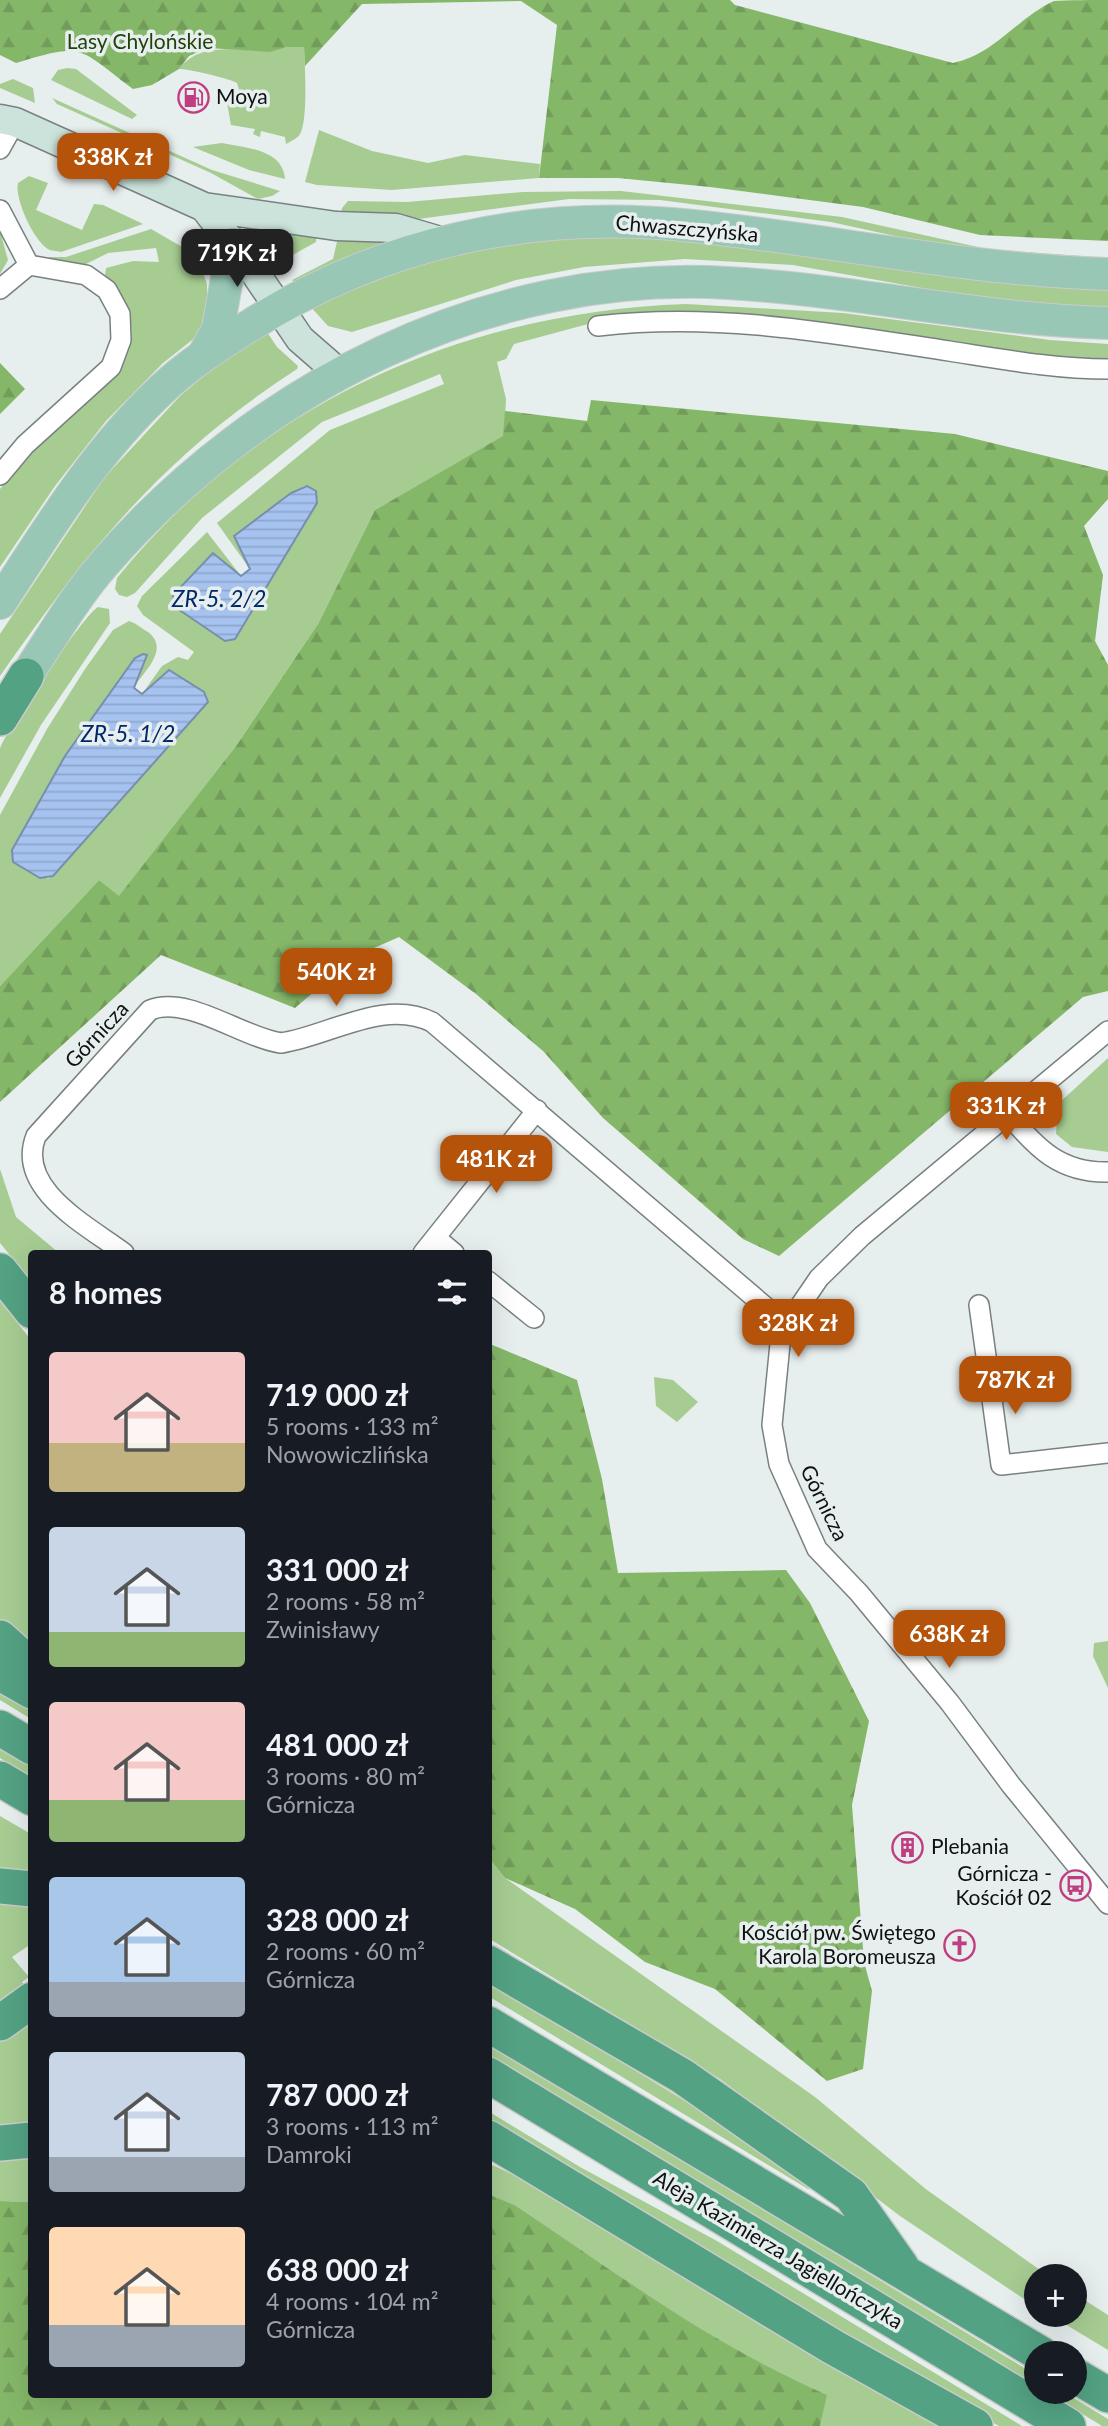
<!DOCTYPE html>
<html lang="en">
<head>
<meta charset="utf-8">
<style>
	body { margin:0; font-family:Lato,sans-serif; background:#20242c; color:#f1f3f6; height:100vh; display:flex; flex-direction:column; font-size:26px; white-space:nowrap }
	* { box-sizing:border-box; margin:0 }
	p { font-size:23px; color:#9ea1a6 }
	.icon { flex:none; width:38px; height:38px; fill:none; stroke:currentColor; stroke-width:2; stroke-linecap:round; stroke-linejoin:round }
	.map { position:relative; flex:1; overflow:hidden }
	.side { position:absolute; left:28px; top:1250px; width:464px; height:1148px; display:flex; flex-direction:column; background:#171b24; border-radius:7px; box-shadow:0 7px 28px #0002 }
	.side>* { flex:none }
	.fabs { position:absolute; left:1024px; top:2264px; display:grid; gap:14px }
	.fabs a { display:grid; place-items:center; width:63px; height:63px; border-radius:50%; background:#171b24; box-shadow:0 7px 28px #0002; font-size:35px }
	.price { position:absolute; translate:-50% -60px; padding:0 16px; border-radius:14px; background:#b45309; color:#fff; font-size:23px; line-height:46px; filter:drop-shadow(0 2px 4px #0008) }
	.price::after { content:''; position:absolute; left:50%; top:42px; width:21px; height:16px; margin-left:-10px; background:inherit; clip-path:polygon(0 0,100% 0,50% 100%) }
	.price.selected { background:#222; color:#fff }
	ul { padding:0; list-style:none }
	li { display:flex; align-items:center; gap:21px; height:175px; padding:0 21px }
	li span { display:grid; place-items:center; flex:none; width:196px; height:140px; border-radius:7px; color:#555 }
	li>.icon { margin-inline-start:auto }
	span .icon { width:84px; height:84px; fill:#fffc; stroke-width:1 }
	li b { font-size:30px }
	h2 { display:flex; justify-content:space-between; align-items:center; height:84px; padding:0 21px; font-size:30px }
	.map>svg:first-child { display:block }
	.green { fill:#a6cc92 }
	.forest { fill:url(#forest-firs) }
	.water { fill:url(#water-rules); stroke:#798ead; stroke-width:2 }
	.lines { fill:none; stroke-linecap:round; stroke-linejoin:round }
	.street-casing { stroke:#798080; stroke-width:22 }
	.secondary-casing { stroke:#798080; stroke-width:31 }
	.primary-casing { stroke:#cacbcb; stroke-width:34 }
	.highway-casing { stroke:#cacbcb; stroke-width:38 }
	.street { stroke:#fff; stroke-width:19 }
	.secondary { stroke:#cbe3da; stroke-width:28 }
	.primary { stroke:#98c7b5; stroke-width:32 }
	.highway { stroke:#53a283; stroke-width:35 }
	.labels { text-anchor:middle; stroke-width:7; stroke-linejoin:round; paint-order:stroke }
	.park-label { font-size:21px; fill:#22420b; stroke:#e7eeee }
	.poi-label { font-size:21px; fill:#0f1111; stroke:#e7eeee; text-anchor:start }
	.street-label { font-size:21px; fill:#0f1111; stroke:#e7eeee }
	.water-label { font-size:23px; font-style:italic; fill:#012969; stroke:#e7eeee }
</style>
</head>
<body>
<div class="map">
<svg width="1108" height="2426" viewBox="0 0 1108 2426">
	<defs>
		<pattern id="forest-firs" width="22" height="20" patternUnits="userSpaceOnUse" patternTransform="scale(1.75)"><rect width="22" height="20" fill="#85b769"/><path d="M5 1l3.5 6h-7zM16 11l3.5 6h-7z" fill="#729c5a"/></pattern>
		<pattern id="water-rules" width="6" height="5" patternUnits="userSpaceOnUse" patternTransform="scale(1.75)"><rect width="6" height="5" fill="#a6c3f0"/><path d="M0 2.5h6" fill="none" stroke="#8ea6cd"/></pattern>
	</defs>
	<rect width="100%" height="100%" fill="#e7eeee"/>
	<!-- green -->
	<path class="green" d="M287 47H304C305 65 308 122 300 134 297 139 291 141 286 144L285 137 261 131 260 137 253 134 255 129 231 125 227 103 242 99 237 83C231 79 186 68 179 69 206 35 249 58 287 47Z
		M67 68 76 69 137 115 132 119 51 80 58 70Z
		M13 79 33 88 35 103 0 88V84Z
		M52 98 212 170 280 191 272 196 258 199 211 173 57 104Z
		M319 130 372 151 428 163 465 155 540 164 539 178 392 190 317 185 305 182Z
		M222 143C245 148 283 149 285 179L249 170 193 147Z
		M29 176 48 183 36 210 82 230 94 204 103 205 143 224 61 252C59 251 52 251 50 250 35 244 14 198 18 183Z
		M621 191 842 217 987 249 1108 258V261L986 256 831 222 660 200 569 199 411 220H341L342 208 348 201 407 202 523 192Z
		M240 221 317 230 316 242 280 262 260 235Z
		M151 229 184 248 200 265 207 284V310L201 333 163 363 106 421 55 486 0 567V489C16 469 32 450 51 434 101 388 170 346 105 275L106 268 133 261 159 262 156 248 108 253 84 265 46 257H66Z
		M0 231 8 260 0 274Z
		M339 233 398 239 294 282 292 280 333 259Z
		M633 233 1108 285V313L1017 305 793 265 685 259 584 267 516 280 352 332 328 326 310 306 470 245Z
		M686 304 843 313 1050 340 1108 344V360L599 321 514 344 506 359 497 362 506 399 504 436 375 510 318 624 236 746 119 897 99 880 0 986V815L47 729 85 669 113 630 129 621C136 623 141 628 148 632 170 649 145 671 133 688L146 656 143 654 135 658 65 756 12 850 48 879 208 702 204 692 169 670 142 694 162 666 178 657 188 660 194 652 143 615 137 606 142 596 207 532 241 576 209 557 173 595 176 607 225 641 238 635 318 500 310 487 304 486 274 507 250 569 217 523 330 430 444 384 440 374 322 422 202 518 135 593 127 597 119 595 115 589 117 578C258 403 464 312 686 304Z
		M267 332 277 347 298 366 297 369C162 457 91 546 0 676V634L104 478 180 396 224 359Z
		M98 607 109 609 110 623 41 725 0 798C0 783 0 763 0 749 4 733 85 613 98 607Z
		M1108 1058V1152L1072 1147 1056 1134 1058 1104Z
		M0 1169 16 1217 59 1253H32L31 1281 0 1243Z
		M0 1301 31 1340V1657L0 1625Z
		M654 1377 673 1380 698 1402 677 1422 656 1406Z
		M1108 1641V1688L1093 1656 1094 1643Z
		M0 1685 31 1704V1719L0 1700Z
		M0 1747 31 1766V1778L0 1758Z
		M0 1816 31 1834V1877L0 1875Z
		M488 1857 505 1878 815 2097 927 2190 1050 2277H1036V2307L900 2216 720 2079 488 1938Z
		M0 1902 32 1904 31 1944 12 1957 29 1977 22 1982 27 1988 0 2009Z
		M488 1981 741 2135 813 2188 808 2189 488 1996Z
		M31 2018V2131L0 2134V2041Z
		M488 2043 1036 2375V2386L488 2054Z
		M488 2111 580 2167 717 2241 1022 2426H999L909 2377 488 2125Z
		M31 2150V2202L0 2201V2153Z
		M488 2163 535 2185 954 2426H820L826 2395C714 2346 615 2273 515 2205L488 2194Z
		M1075 2294 1108 2315V2350L1050 2315H1074Z
		M1047 2392H1064L1108 2419V2426H1102Z"/>
	<!-- forest -->
	<path class="forest" d="M0 0H730L735 5 953 63C994 55 1017 18 1054 1 1067 0 1093 0 1108 0V241L980 235 863 207 710 187 618 178H539L557 25 521 1 362 4 305 66 304 47H287L270 52 208 48 189 56 179 69 152 85 133 89C77 47 85 42 16 63L0 55Z
		M0 363 25 389 0 414Z
		M591 400 955 434 1108 471V499L1084 526 1103 575 1095 641 1108 665V991L1083 997 779 1256 743 1239 603 1118 543 1051 476 994 399 937 356 956 295 1008 161 955 0 1102V986L99 880 119 896 236 746 318 624 375 510 503 436 505 411 587 421Z
		M490 1344 577 1380 602 1479 618 1573 786 1570 810 1603 869 1721 852 1805 864 1962 872 1991 863 2069 827 2081 715 1989 645 1962 575 1909 505 1878 488 1857Z
		M488 2194 515 2205C616 2273 714 2346 827 2395L820 2426H0V2201L31 2202 32 2394H488Z"/>
	<!-- water -->
	<path class="water" d="M307 486 316 491 317 503 235 639 225 641 175 607 173 595 213 553 241 576 250 569 234 536 291 493Z
		M143 654 147 655 134 688 142 694 169 670 204 692 208 702 53 876 40 878 13 862 12 850 65 756 135 658Z"/>
	<g class="lines">
		<defs>
			<path id="street" d="M0 149 15 122
				M0 210 29 265 0 289
				M598 326C716 312 831 333 949 351 1001 359 1055 369 1108 369
				M0 475 25 445 111 367 121 340 120 314 107 290 86 275 29 265
				M1108 1031 862 1236 819 1278 791 1319 780 1344 772 1425 779 1464 817 1549 859 1593 950 1703 1011 1785 1108 1904
				M1009 1115C1037 1149 1061 1173 1108 1172
				M436 1238 454 1253
				M124 1253C88 1226 15 1189 36 1136L150 1010C188 995 241 1037 281 1043 329 1036 384 998 432 1022L768 1309 791 1319
				M423 1253 537 1110
				M488 1281 534 1318
				M979 1305 1001 1465 1108 1453"/>
			<path id="secondary" d="M0 119 15 122 204 207 336 226 396 228 440 241
				M204 207 251 267 300 339 339 373"/>
			<path id="primary" d="M203 356 218 329 233 244
				M0 603C48 529 95 452 160 391 186 366 216 347 246 328 382 241 534 209 693 226 832 240 968 270 1108 274
				M26 676C51 639 74 598 103 565 258 386 488 269 728 283 855 290 981 320 1108 323"/>
			<path id="highway" d="M0 718 26 676
				M0 1271 32 1311
				M0 1638 32 1667
				M0 1673 32 1691
				M0 1728 32 1747
				M0 1779 32 1798
				M0 1886 32 1889
				M488 1963 682 2076 851 2195 901 2266
				M0 2023 32 2000
				M488 2024 1041 2354
				M488 2075 1068 2426
				M488 2138 833 2347 975 2426
				M0 2143 32 2140
				M1074 2375 1108 2395"/>
		</defs>
		<!-- street casing -->
		<use href="#street" class="street-casing"/>
		<!-- secondary casing -->
		<use href="#secondary" class="secondary-casing"/>
		<!-- primary casing -->
		<use href="#primary" class="primary-casing"/>
		<!-- highway casing -->
		<use href="#highway" class="highway-casing"/>
		<!-- street -->
		<use href="#street" class="street"/>
		<!-- secondary -->
		<use href="#secondary" class="secondary"/>
		<!-- primary -->
		<use href="#primary" class="primary"/>
		<!-- highway -->
		<use href="#highway" class="highway"/>
	</g>
	<!-- icons -->
	<defs>
		<symbol id="fuel-ring" viewBox="-11 -11 22 22"><circle r="9.5" fill="#e7eeee" stroke="#c13d81" stroke-width="1.5"/><path d="M-5.5-6h7V0h2V4h1.3V-2.5L3-4.5l.8-.8L6-3V5H2.5V1h-1V6h-7ZM-4.2-4.7v3.2H.2V-4.7Z" fill="#c13d81"/></symbol>
		<symbol id="building-ring" viewBox="-11 -11 22 22"><circle r="9.5" fill="#e7eeee" stroke="#c13d81" stroke-width="1.5"/><path d="M-4-6H4V6H1V3H-1V6H-4ZM-2.5-4.3h1.7v1.8h-1.7ZM.8-4.3h1.7v1.8H.8ZM-2.5-1h1.7V.8h-1.7ZM.8-1h1.7V.8H.8Z" fill="#c13d81"/></symbol>
		<symbol id="bus-ring" viewBox="-11 -11 22 22"><circle r="9.5" fill="#e7eeee" stroke="#c13d81" stroke-width="1.5"/><path d="M-5-6H5V4H4V6H2V4H-2V6H-4V4H-5ZM-3.5-4V0h7V-4ZM-3.5 1.2v1.5H-2V1.2ZM2 1.2v1.5H3.5V1.2Z" fill="#c13d81"/></symbol>
		<symbol id="church-ring" viewBox="-11 -11 22 22"><circle r="9.5" fill="#e7eeee" stroke="#c13d81" stroke-width="1.5"/><path d="M-1.2-6h2.4v3.5h3.3v2.4h-3.3V6h-2.4V-.1h-3.3v-2.4h3.3Z" fill="#c13d81"/></symbol>
	</defs>
	<g fill-rule="evenodd">
		<use href="#fuel-ring" x="176" y="80" width="35" height="35"/>
		<use href="#building-ring" x="890" y="1830" width="35" height="35"/>
		<use href="#bus-ring" x="1058" y="1868" width="35" height="35"/>
		<use href="#church-ring" x="942" y="1928" width="35" height="35"/>
	</g>
	<g class="labels">
		<!-- park labels -->
		<g class="park-label">
			<text x="140" y="49">Lasy Chylońskie</text>
		</g>
		<!-- poi labels -->
		<g class="poi-label">
			<text x="216" y="104">Moya</text>
			<text x="931" y="1854">Plebania</text>
			<text x="1052" y="1881" text-anchor="end">Górnicza -<tspan x="1052" dy="24">Kościół 02</tspan></text>
			<text x="936" y="1940" text-anchor="end">Kościół pw. Świętego<tspan x="936" dy="24">Karola Boromeusza</tspan></text>
		</g>
		<!-- street labels -->
		<g class="street-label">
			<text transform="translate(687 229) rotate(5)" y="7">Chwaszczyńska</text>
			<text transform="translate(97 1035) rotate(-47)" y="7">Górnicza</text>
			<text transform="translate(824 1503) rotate(64)" y="7">Górnicza</text>
			<text transform="translate(778 2250) rotate(31)" y="7">Aleja Kazimierza Jagiellończyka</text>
		</g>
		<!-- water labels -->
		<g class="water-label">
			<text x="219" y="607">ZR-5. 2/2</text>
			<text x="128" y="742">ZR-5. 1/2</text>
		</g>
	</g>
</svg>
<div class="fabs">
<a>+</a>
<a>−</a>
</div>
<b class="price" style="left:113px;top:193px">338K zł</b>
<b class="price selected" style="left:237px;top:289px">719K zł</b>
<b class="price" style="left:336px;top:1008px">540K zł</b>
<b class="price" style="left:1006px;top:1142px">331K zł</b>
<b class="price" style="left:496px;top:1195px">481K zł</b>
<b class="price" style="left:798px;top:1359px">328K zł</b>
<b class="price" style="left:1015px;top:1416px">787K zł</b>
<b class="price" style="left:949px;top:1670px">638K zł</b>
<section class="side">
<h2>8 homes<svg class="icon" aria-label="filters" viewBox="0 0 24 24"><path d="M4 7h16M4 17h16"/><circle cx="9" cy="7" r="2"/><circle cx="15" cy="17" r="2"/></svg></h2>
<ul>
<li><span style="background:linear-gradient(#f6c9c9 65%,#c2b280 0)"><svg class="icon" aria-label="home" viewBox="0 0 24 24"><path d="M3 11l9-7 9 7M6 9v11h12V9"/></svg></span><div><b>719 000 zł</b><p>5 rooms · 133 m²</p><p>Nowowiczlińska</p></div></li>
<li><span style="background:linear-gradient(#c9d6e8 75%,#8fb573 0)"><svg class="icon" aria-label="home" viewBox="0 0 24 24"><path d="M3 11l9-7 9 7M6 9v11h12V9"/></svg></span><div><b>331 000 zł</b><p>2 rooms · 58 m²</p><p>Zwinisławy</p></div></li>
<li><span style="background:linear-gradient(#f6c9c9 70%,#8fb573 0)"><svg class="icon" aria-label="home" viewBox="0 0 24 24"><path d="M3 11l9-7 9 7M6 9v11h12V9"/></svg></span><div><b>481 000 zł</b><p>3 rooms · 80 m²</p><p>Górnicza</p></div></li>
<li><span style="background:linear-gradient(#a9c7e8 75%,#9aa5b1 0)"><svg class="icon" aria-label="home" viewBox="0 0 24 24"><path d="M3 11l9-7 9 7M6 9v11h12V9"/></svg></span><div><b>328 000 zł</b><p>2 rooms · 60 m²</p><p>Górnicza</p></div></li>
<li><span style="background:linear-gradient(#c9d6e8 75%,#9aa5b1 0)"><svg class="icon" aria-label="home" viewBox="0 0 24 24"><path d="M3 11l9-7 9 7M6 9v11h12V9"/></svg></span><div><b>787 000 zł</b><p>3 rooms · 113 m²</p><p>Damroki</p></div></li>
<li><span style="background:linear-gradient(#ffd9b3 70%,#9aa5b1 0)"><svg class="icon" aria-label="home" viewBox="0 0 24 24"><path d="M3 11l9-7 9 7M6 9v11h12V9"/></svg></span><div><b>638 000 zł</b><p>4 rooms · 104 m²</p><p>Górnicza</p></div></li>
</ul>
</section>
</div>
</body>
</html>
